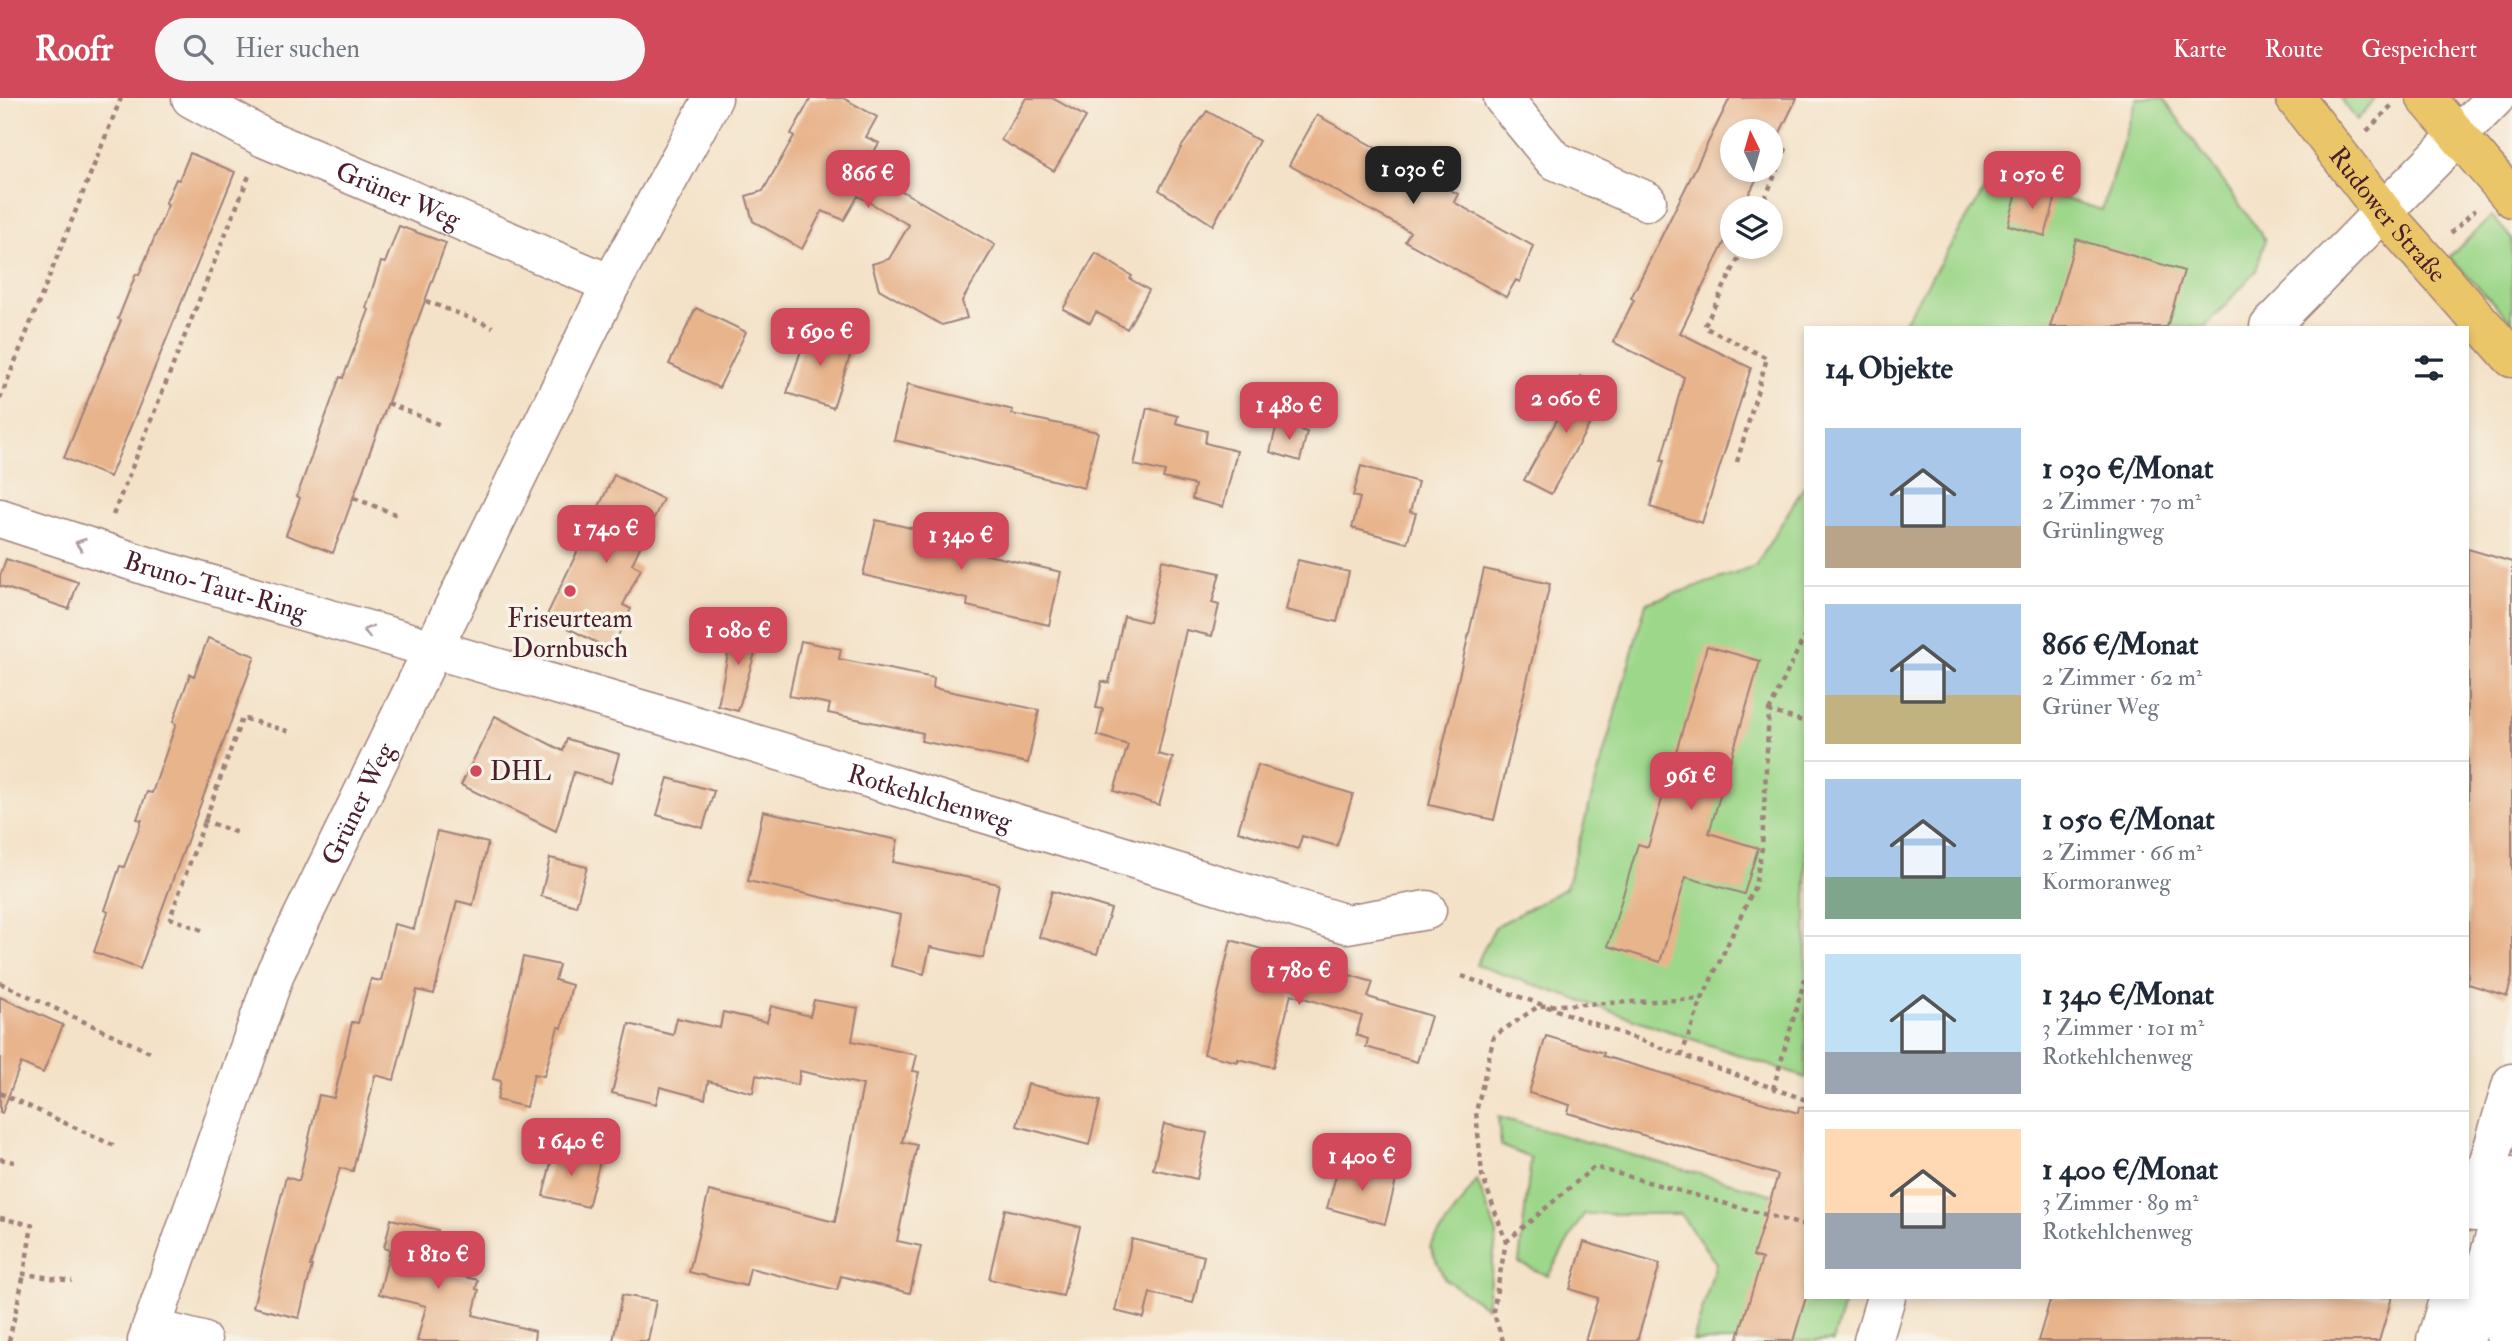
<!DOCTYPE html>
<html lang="de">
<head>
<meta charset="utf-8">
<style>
	body { margin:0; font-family:"IM FELL Double Pica",serif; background:#f6f6f7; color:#1f2937; height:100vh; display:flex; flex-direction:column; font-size:26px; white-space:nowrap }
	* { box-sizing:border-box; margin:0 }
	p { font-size:23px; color:#747a83 }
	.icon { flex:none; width:38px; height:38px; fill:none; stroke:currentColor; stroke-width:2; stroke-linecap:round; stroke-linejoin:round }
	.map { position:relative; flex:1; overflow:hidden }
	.details { position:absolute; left:1804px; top:228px; width:665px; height:973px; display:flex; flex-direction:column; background:#fff; border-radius:0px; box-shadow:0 4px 10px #0003 }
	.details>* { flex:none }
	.needle { width:46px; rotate:355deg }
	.buttons { position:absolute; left:1720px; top:21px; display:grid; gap:14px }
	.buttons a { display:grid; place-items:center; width:63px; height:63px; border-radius:50%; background:#fff; box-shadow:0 4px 10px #0003; font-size:35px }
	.price { position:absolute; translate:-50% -60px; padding:0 16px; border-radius:14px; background:#d1495b; color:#fff; font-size:23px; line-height:46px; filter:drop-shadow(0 2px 4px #0008) }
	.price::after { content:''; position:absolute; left:50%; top:42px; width:21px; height:16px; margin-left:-10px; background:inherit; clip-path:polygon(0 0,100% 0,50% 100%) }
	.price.active { background:#222; color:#fff }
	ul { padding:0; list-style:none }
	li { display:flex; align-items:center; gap:21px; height:175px; padding:0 21px }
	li+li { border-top:2px solid #e0e1e3 }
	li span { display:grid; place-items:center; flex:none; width:196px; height:140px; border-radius:0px; color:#555 }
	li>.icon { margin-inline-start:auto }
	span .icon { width:84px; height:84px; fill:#fffc; stroke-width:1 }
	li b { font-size:30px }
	h2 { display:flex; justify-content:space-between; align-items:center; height:84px; padding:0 21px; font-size:30px }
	header { display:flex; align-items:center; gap:42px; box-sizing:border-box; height:98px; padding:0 35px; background:#d1495b; color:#fff }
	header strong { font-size:33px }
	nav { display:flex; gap:38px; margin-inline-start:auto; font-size:24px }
	.search { width:490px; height:63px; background:#f6f6f7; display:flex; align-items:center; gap:18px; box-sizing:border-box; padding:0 24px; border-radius:38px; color:#747a83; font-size:26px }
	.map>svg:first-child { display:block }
	.green { fill:#9dd78a; stroke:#747b5a; stroke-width:2 }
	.building { fill:#e8b48c }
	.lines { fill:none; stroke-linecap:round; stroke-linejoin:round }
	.minor-casing { stroke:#9f807a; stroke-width:41 }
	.major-casing { stroke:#9f807a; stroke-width:41 }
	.path { stroke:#9f807a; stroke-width:4.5; stroke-dasharray:5 5; stroke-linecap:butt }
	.minor { stroke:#fff; stroke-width:38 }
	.major { stroke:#ebc669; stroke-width:38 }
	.oneway { stroke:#ae9aa0 }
	.poi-dot { fill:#d1495b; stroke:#f7f3e8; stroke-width:2.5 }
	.labels { text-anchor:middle; stroke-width:7; stroke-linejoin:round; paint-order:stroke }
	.street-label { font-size:26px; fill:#4a1f2b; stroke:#f7f3e8 }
	.poi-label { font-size:26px; fill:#4a1f2b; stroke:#f7f3e8 }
</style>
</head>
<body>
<header>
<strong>Roofr</strong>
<div class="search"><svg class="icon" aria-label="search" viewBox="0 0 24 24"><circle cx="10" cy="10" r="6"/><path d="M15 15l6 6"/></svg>Hier suchen</div>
<nav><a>Karte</a><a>Route</a><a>Gespeichert</a></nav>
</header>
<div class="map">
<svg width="2512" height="1243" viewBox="0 0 2512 1243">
	<rect width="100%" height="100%" fill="#f7f3e8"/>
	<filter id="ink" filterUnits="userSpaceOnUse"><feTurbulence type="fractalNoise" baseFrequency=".0143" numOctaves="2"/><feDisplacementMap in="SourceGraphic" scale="14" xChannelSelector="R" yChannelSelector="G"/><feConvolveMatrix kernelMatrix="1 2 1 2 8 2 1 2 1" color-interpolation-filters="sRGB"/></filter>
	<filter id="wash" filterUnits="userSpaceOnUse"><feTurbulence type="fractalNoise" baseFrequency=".00686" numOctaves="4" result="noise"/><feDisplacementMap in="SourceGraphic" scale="28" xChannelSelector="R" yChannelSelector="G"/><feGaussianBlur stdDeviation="1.57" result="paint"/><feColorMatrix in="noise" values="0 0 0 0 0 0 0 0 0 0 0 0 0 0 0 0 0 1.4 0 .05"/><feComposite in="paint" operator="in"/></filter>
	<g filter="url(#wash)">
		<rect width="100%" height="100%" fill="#f4e2c8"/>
		<!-- green -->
		<path class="green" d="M2137 0H2163L2265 142 2256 173 2205 229H1901L1993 78 2102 112Z
			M2340 0H2376L2357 22Z
			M2492 118 2512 141V224L2449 159Z
			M1806 385V980L1476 867 1495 829 1566 790 1646 505 1755 469Z
			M1498 1019 1806 1106V1199H1846L1833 1243H1693L1716 1165 1680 1116H1584L1548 1178 1519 1165 1531 1060 1501 1048Z
			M1477 1082 1497 1136 1486 1209 1445 1181 1430 1149Z"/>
		<g id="blocks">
			<!-- building -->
			<path class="building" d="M811 0H843L877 19 866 39 879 45 864 71 995 147 962 203 967 220 942 227 879 191 872 166 889 161 909 127 858 98 844 122 822 113 802 151 753 123 746 98 763 93 794 38 791 36Z
				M1026 0H1052L1086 19 1054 73 1001 42Z
				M1730 0H1797L1771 53V33H1732V72H1761L1742 110H1732V129L1680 235 1751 270 1702 425 1650 409 1664 363H1661L1684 279 1613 244 1634 202 1631 200Z
				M1207 13 1259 43 1213 127 1159 92 1182 48Z
				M1317 17 1458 96 1454 104 1533 148 1520 184 1516 182 1506 199 1405 143 1410 134 1289 67Z
				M190 55 235 74 110 379 64 360 121 222 118 221 136 176 139 177 168 107 165 106 176 81 179 82Z
				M2019 87 2056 98 2045 138 2008 127Z
				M399 128 446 145 333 455 286 437 300 400 297 398 340 279 343 280 369 212 366 210 381 164 385 165Z
				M2076 141 2184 173 2167 229H2050Z
				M1096 155 1132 178 1130 181 1149 192 1127 231 1096 214 1090 225 1063 211Z
				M696 210 746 234 719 290 669 266Z
				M808 231 854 246 833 310 787 295Z
				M1581 278 1608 293 1551 396 1524 382Z
				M908 286 1013 312 1012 316 1098 334 1084 390 894 342Z
				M1147 310 1178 318 1176 325 1207 333 1205 345 1237 353 1223 409 1192 401 1195 387 1163 380 1165 374 1134 367Z
				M1277 326 1307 334 1300 363 1270 354Z
				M1361 368 1418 384 1410 414 1416 415 1407 445 1352 430 1360 400 1353 398Z
				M614 377 663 401 632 466 641 471 623 507 631 511 611 552 546 519Z
				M876 422 981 446 979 455 1061 474 1049 527 967 508 968 501 863 477Z
				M2468 451 2512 464V879L2507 898 2468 886Z
				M6 461 78 484 69 511 0 488V478Z
				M1162 462 1220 475 1212 505 1219 507 1212 538 1186 532 1158 656 1173 660 1159 707 1114 693 1128 647 1097 637 1103 611 1096 610 1102 583 1109 585 1124 518 1149 524Z
				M1298 462 1349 474 1337 524 1286 512Z
				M1484 471 1550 486 1494 722 1429 707Z
				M733 529 761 534 738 613 718 608Z
				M208 540 255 558 140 871 94 854 108 814 105 812 120 768 124 769 142 722 137 721 147 694 152 695 176 626 173 624 190 576 194 578Z
				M801 543 841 551 839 561 934 580 933 590 1039 612 1028 665 921 643 923 635 828 615 830 606 789 598Z
				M1707 548 1760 563 1709 735 1758 750 1744 796 1686 779 1660 864 1608 848 1638 746 1648 749Z
				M495 618 563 653 567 641 619 656 611 685 574 674 556 733 461 687Z
				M1258 667 1353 696 1337 748 1302 738 1298 751 1238 733Z
				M668 680 714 693 703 730 657 717Z
				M763 713 898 742 893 764 999 786 983 860 930 849 924 876 891 868 901 817 748 783Z
				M437 733 488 745 473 807 457 803 434 896 417 892 394 982 375 977 353 1073 340 1070 310 1168H312L299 1220 253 1209 286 1079 299 1083 319 997 334 1000 352 924 358 925 371 881 381 883 394 826 414 831Z
				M550 760 587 769 576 808 541 798Z
				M1052 793 1111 811 1097 856 1039 839Z
				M1231 842 1373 884 1368 899 1431 918 1417 964 1366 949 1368 941 1356 937 1362 918 1291 896 1273 969 1238 961V964L1204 956Z
				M523 859 559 867 555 882 572 887 562 930 558 929 544 978 534 976 526 1009 497 1002 501 983 493 981Z
				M0 899 63 927 43 975 21 965 2 1015H0Z
				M814 902 858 910 852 943 917 957 913 973 919 974 902 1044 917 1047 897 1143 921 1148 910 1195 841 1178 837 1192 750 1170 746 1188 689 1174 709 1093 835 1124 863 987 800 973 798 987 756 977 753 995 708 983 705 1001 660 989 656 1006 612 995 629 926 673 937 677 920 720 930 723 914 767 924 771 908 810 918Z
				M1546 938 1604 955 1603 958 1798 1015 1799 1009 1806 1010V1199L1793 1243H1737L1762 1161 1753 1158 1778 1077 1568 1015 1570 1007 1529 995Z
				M1028 986 1100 1003 1089 1047 1017 1028Z
				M1164 1026 1207 1035 1197 1081 1153 1071Z
				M554 1052 600 1063 588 1109 543 1098Z
				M1340 1064 1397 1079 1385 1126 1327 1110Z
				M1005 1111 1080 1129 1063 1198 989 1181Z
				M391 1121 438 1132 429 1171 478 1182 476 1191 479 1192 473 1217 535 1233 534 1243H417L426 1208 379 1196 390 1152 384 1150Z
				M1132 1141 1204 1158 1193 1205 1150 1195 1144 1220 1115 1213Z
				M1584 1144 1660 1166 1637 1243H1585L1598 1200 1570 1191Z
				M622 1197 656 1203 648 1243H613Z
				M2051 1199H2392L2379 1243H2038Z"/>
		</g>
	</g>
	<g filter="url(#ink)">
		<use href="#blocks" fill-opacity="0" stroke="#9f807a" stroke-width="2"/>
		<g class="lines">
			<defs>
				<g id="minor">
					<path id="s1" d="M191 0 264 40 611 186"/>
					<path d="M1503 0 1554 62 1647 103"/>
					<path d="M2269 229 2495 0"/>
					<path id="s2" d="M0 420 147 468 664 618 1347 826 1427 812"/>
					<path d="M2474 1114 2512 985"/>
					<path d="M151 1230 202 1243"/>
					<path id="s3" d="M147 1243 276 873 611 186 713 0"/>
					<path d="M1873 1243 1886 1199"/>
					<path d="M2436 1243 2449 1199"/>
					<path d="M2465 1243 2512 1078"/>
					<path d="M2506 1243 2499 1205 2511 1163"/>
				</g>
				<g id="major">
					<path id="s4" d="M2295 0 2384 115 2512 260"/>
					<path d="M2426 0 2512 100"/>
				</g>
			</defs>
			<!-- minor casing -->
			<use href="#minor" class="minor-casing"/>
			<!-- major casing -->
			<use href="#major" class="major-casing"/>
			<!-- path -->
			<path class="path" d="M2367 33 2392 7
				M1761 110 1788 46
				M1730 135 1732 137
				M2451 135 2475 112
				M426 203 493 229
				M0 301 121 0
				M388 305 443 328
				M1737 364 1767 260 1704 229 1744 149
				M354 400 400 418
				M113 417 250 75
				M1769 613 1806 535
				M203 722 240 736
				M202 832 170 820 242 620 291 634
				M1462 878 1806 1002
				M0 885 152 955
				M1681 958 1702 901 1755 788 1762 750 1769 613 1806 624
				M1773 991 1806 877
				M0 995 117 1049
				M0 1061 14 1064
				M0 1120 32 1127 24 1176 72 1183
				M1506 1144 1594 1069 1806 1128
				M9 1243 24 1176
				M1503 1243 1493 1213 1506 1144 1482 1077 1476 1014 1494 938 1539 908 1702 901"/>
			<!-- minor -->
			<use href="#minor" class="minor"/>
			<!-- major -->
			<use href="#major" class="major"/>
		</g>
		<!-- one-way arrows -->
		<defs><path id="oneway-chevron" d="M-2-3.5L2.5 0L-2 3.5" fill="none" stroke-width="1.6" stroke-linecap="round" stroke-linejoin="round" transform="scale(1.75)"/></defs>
		<g class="oneway">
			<use href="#oneway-chevron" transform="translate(80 446) rotate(-162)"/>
			<use href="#oneway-chevron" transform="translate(368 533) rotate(-165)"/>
		</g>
	</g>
	<!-- markers -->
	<g class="poi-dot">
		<circle cx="570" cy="493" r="7"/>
		<circle cx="476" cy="673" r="7"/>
	</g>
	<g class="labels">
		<!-- street labels -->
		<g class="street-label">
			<text dy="9" stroke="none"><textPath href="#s1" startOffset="229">Grüner Weg</textPath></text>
			<text dy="9" stroke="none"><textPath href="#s4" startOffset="149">Rudower Straße</textPath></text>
			<text dy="9" stroke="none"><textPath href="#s2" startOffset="226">Bruno-Taut-Ring</textPath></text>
			<text dy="9" stroke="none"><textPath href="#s2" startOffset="971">Rotkehlchenweg</textPath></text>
			<text dy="9" stroke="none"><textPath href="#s3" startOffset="578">Grüner Weg</textPath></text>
		</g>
		<!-- poi labels -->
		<g class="poi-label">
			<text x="570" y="529">Friseurteam<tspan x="570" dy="30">Dornbusch</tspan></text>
			<text x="490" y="682" text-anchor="start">DHL</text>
		</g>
	</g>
</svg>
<div class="buttons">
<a><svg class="needle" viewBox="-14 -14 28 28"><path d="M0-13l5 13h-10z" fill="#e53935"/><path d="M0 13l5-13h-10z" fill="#747a83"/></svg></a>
<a><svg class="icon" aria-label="layers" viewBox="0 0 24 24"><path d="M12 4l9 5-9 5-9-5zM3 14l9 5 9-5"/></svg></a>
</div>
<b class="price active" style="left:1413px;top:108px">1 030 €</b>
<b class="price" style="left:868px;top:112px">866 €</b>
<b class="price" style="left:2032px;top:113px">1 050 €</b>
<b class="price" style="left:820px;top:270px">1 690 €</b>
<b class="price" style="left:1566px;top:337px">2 060 €</b>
<b class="price" style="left:1289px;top:344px">1 480 €</b>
<b class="price" style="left:606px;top:467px">1 740 €</b>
<b class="price" style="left:961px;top:474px">1 340 €</b>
<b class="price" style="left:738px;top:569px">1 080 €</b>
<b class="price" style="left:1691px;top:714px">961 €</b>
<b class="price" style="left:1299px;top:909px">1 780 €</b>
<b class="price" style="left:571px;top:1080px">1 640 €</b>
<b class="price" style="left:1362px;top:1095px">1 400 €</b>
<b class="price" style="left:438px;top:1193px">1 810 €</b>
<section class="details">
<h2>14 Objekte<svg class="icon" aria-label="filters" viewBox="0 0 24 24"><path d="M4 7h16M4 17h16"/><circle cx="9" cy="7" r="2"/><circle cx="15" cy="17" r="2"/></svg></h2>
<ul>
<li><span style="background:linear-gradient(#a9c7e8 70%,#b9a48a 0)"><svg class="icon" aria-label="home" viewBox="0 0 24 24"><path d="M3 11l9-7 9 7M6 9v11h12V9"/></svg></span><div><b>1 030 €/Monat</b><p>2 Zimmer · 70 m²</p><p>Grünlingweg</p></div></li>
<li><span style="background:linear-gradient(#a9c7e8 65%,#c2b280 0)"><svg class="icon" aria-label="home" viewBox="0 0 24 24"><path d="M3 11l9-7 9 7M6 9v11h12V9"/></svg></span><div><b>866 €/Monat</b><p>2 Zimmer · 62 m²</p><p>Grüner Weg</p></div></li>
<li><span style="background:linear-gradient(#a9c7e8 70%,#7fa58c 0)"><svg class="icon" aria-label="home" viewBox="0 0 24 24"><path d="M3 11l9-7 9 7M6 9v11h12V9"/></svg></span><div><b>1 050 €/Monat</b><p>2 Zimmer · 66 m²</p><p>Kormoranweg</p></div></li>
<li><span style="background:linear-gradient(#bfe0f5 70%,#9aa5b1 0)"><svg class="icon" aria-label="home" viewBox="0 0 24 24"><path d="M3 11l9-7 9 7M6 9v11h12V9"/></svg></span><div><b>1 340 €/Monat</b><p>3 Zimmer · 101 m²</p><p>Rotkehlchenweg</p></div></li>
<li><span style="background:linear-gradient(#ffd9b3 60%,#9aa5b1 0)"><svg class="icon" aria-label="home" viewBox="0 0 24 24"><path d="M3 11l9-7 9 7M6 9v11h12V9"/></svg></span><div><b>1 400 €/Monat</b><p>3 Zimmer · 89 m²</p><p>Rotkehlchenweg</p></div></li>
</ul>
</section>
</div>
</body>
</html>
